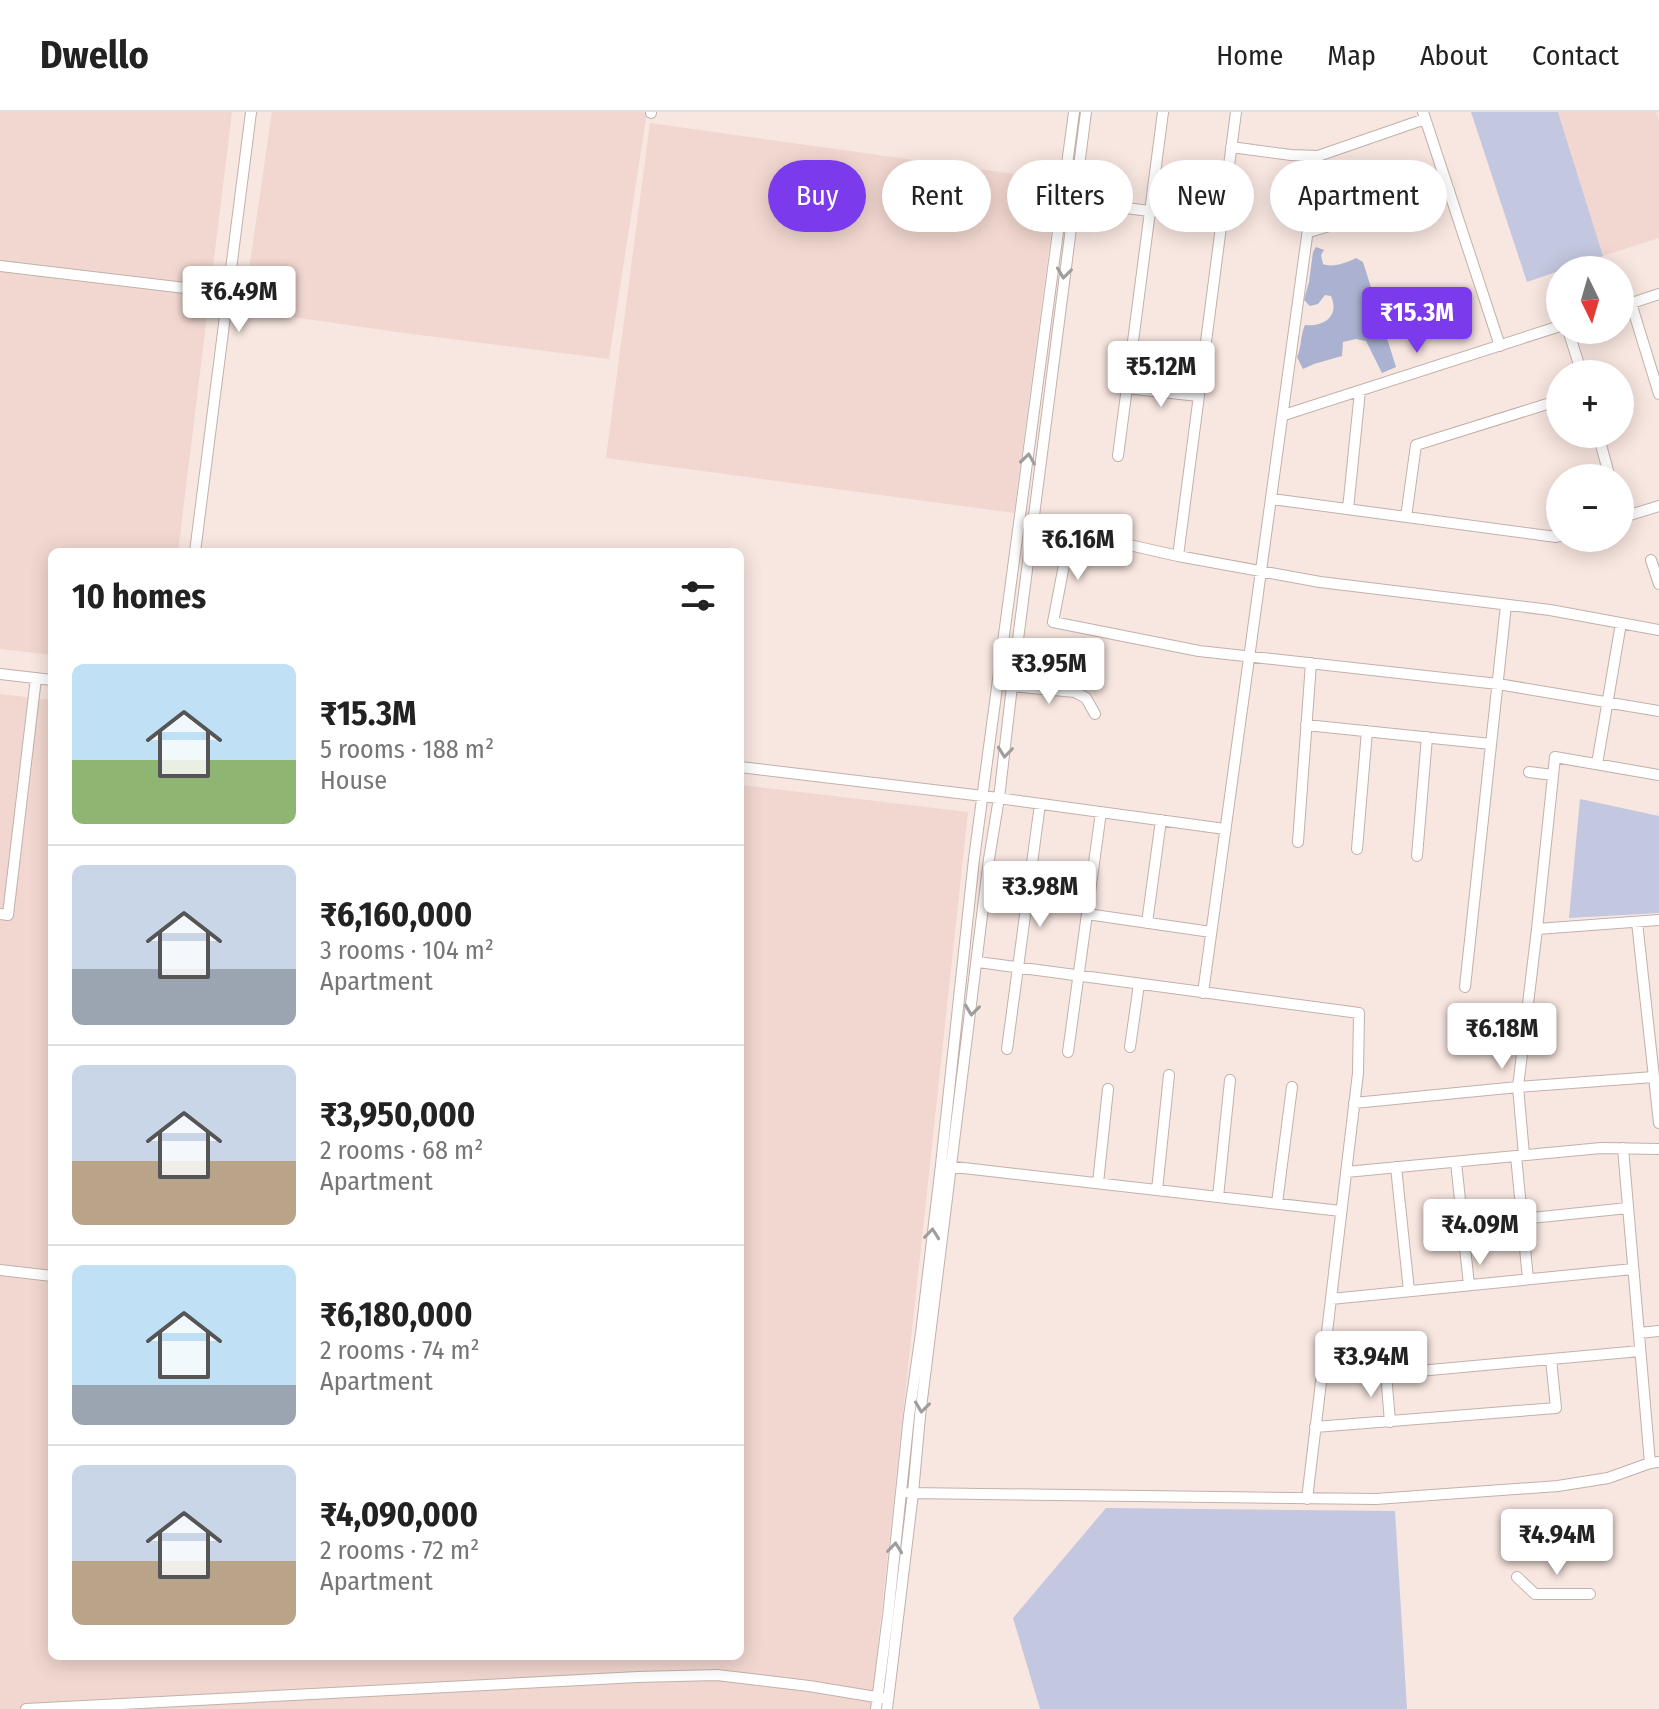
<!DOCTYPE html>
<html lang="en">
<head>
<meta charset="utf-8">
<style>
	body { margin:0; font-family:"Fira Sans Condensed",sans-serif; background:#f2f2f2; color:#222; height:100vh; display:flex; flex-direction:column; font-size:30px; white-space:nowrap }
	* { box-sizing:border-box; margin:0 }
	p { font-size:26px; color:#767676 }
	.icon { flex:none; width:44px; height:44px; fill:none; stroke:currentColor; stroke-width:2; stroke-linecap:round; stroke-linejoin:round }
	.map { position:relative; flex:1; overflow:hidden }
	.details { position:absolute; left:48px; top:436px; width:696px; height:1112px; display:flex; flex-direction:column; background:#fff; border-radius:12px; box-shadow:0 4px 20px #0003 }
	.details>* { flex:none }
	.hud { position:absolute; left:768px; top:48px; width:760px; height:72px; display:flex; gap:16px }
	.needle { width:52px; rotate:175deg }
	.fabs { position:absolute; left:1546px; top:144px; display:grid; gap:16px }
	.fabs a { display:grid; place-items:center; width:88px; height:88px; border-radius:50%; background:#fff; box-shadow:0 4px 20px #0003; font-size:40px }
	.price { position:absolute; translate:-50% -68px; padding:0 18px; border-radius:8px; background:#fff; color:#222; font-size:26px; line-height:52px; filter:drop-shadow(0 2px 4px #0008) }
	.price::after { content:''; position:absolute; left:50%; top:48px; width:24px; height:18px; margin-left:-12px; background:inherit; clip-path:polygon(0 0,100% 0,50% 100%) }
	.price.on { background:#7c3aed; color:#fff }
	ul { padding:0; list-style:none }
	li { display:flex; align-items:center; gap:24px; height:200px; padding:0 24px }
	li+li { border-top:2px solid #e0e0e0 }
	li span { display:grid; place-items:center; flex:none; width:224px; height:160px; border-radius:12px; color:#555 }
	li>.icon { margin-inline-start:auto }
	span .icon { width:96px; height:96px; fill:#fffc; stroke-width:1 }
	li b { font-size:34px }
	h2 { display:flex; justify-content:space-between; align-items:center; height:96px; padding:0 24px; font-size:34px }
	.tag { padding:0 28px; border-radius:36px; background:#fff; box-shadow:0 4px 20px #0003; font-size:28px; line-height:72px }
	.tag.on { background:#7c3aed; color:#fff }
	header { display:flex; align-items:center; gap:48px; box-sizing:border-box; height:112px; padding:0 40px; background:#fff; border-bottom:2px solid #e0e0e0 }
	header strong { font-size:38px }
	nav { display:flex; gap:44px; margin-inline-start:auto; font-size:28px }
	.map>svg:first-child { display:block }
	.built { fill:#f1d7cf }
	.green { fill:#c3c7df }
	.forest { fill:#abb1d0 }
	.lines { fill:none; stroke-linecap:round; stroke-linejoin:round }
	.minor-casing { stroke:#c2b1ab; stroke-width:12 }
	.minor { stroke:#fff; stroke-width:10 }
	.oneway { stroke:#a09e9d }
</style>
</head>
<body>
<header>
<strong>Dwello</strong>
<nav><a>Home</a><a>Map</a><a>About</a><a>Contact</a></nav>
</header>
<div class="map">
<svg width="1659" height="1597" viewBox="0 0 1659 1597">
	<rect width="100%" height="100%" fill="#f8e6e0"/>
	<!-- built -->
	<path class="built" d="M0 0H232L178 440H52V543L0 537Z
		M272 0H647L609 247 404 221 243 198Z
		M1558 0H1656L1659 8V126L1603 144Z
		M650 11 1058 68 1014 401 606 346Z
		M0 582 52 588V1544H740V673L968 700 871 1597H0Z"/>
	<!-- green -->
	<path class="green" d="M1471 0H1558L1603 144 1527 170Z
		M1580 687 1659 704V801L1569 806Z
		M1106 1396 1395 1399 1407 1597H1040L1013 1506Z"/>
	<!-- forest -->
	<path class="forest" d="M1316 135 1324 138 1321 143 1323 152C1333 156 1346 151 1356 146L1363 150 1396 255 1382 261 1366 229 1356 227 1343 230 1342 244 1314 252 1303 257 1297 245C1302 234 1300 224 1305 213 1324 215 1340 204 1331 184L1325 183 1318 192 1310 194 1304 188 1309 170 1313 140Z"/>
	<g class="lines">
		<defs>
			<path id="minor" d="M1423 0 1500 234
				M651 1V0
				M1231 35 1291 43 1318 44 1425 7
				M1073 89 1149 99 1222 103
				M1309 120 1449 78
				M0 154 227 181
				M1631 191 1659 282
				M1620 195 1659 182
				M1568 218 1582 262
				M1126 276 1198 284
				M1284 303 1560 214
				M1598 322 1610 366
				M1118 344 1163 0
				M1272 387 1556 425 1560 424
				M1348 397 1360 279
				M1406 405 1416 333 1560 288
				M1620 406 1659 394
				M1027 413 1043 419 1125 432 1178 444 1320 470 1550 498 1659 518
				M1070 422 1053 510 1199 539 1498 572 1659 599
				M195 440 251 0
				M1178 444 1236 0
				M1651 448 1659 472
				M0 562 52 568
				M1012 574 1075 580 1086 586 1095 602
				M1306 613 1491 632
				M1597 652 1621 511
				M740 655 983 684 1225 717
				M1529 660 1553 663
				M1298 730 1311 551
				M1357 737 1367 619
				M1417 744 1427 625
				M0 802 8 803 36 566
				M1087 802 1211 820
				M1637 810 1659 1011
				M1147 811 1161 708
				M1537 817 1659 808
				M978 850 1359 901 1358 961 1307 1387
				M1465 875 1506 493
				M1203 881 1318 44
				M1130 935 1139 872
				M1007 937 1040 692
				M1068 940 1101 700
				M1354 991 1518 975 1654 965
				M1623 1036 1650 1351
				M1524 1043 1518 975 1537 817 1555 645 1659 663
				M1516 1044 1528 1167
				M1456 1050 1469 1173
				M946 1054 1341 1099
				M1396 1055 1409 1179
				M1346 1060 1601 1036 1659 1037
				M1098 1071 1108 977
				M1157 1078 1169 963
				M1218 1085 1230 968
				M1277 1091 1292 975
				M1522 1107 1628 1096
				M0 1158 52 1164
				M1331 1187 1633 1157
				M1639 1221 1659 1219
				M1390 1310 1386 1262 1640 1239
				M1315 1315 1556 1296 1551 1247
				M909 1381 1376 1387 1558 1374 1608 1366 1650 1351 1659 1350
				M1517 1465 1535 1482H1590
				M26 1597 638 1565 717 1563 809 1574 882 1586
				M876 1597 888 1504 909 1304 921 1221 941 1053 974 747 1074 0
				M887 1597 913 1381 920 1304 989 747 999 686 1012 574 1086 0"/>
		</defs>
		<!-- minor casing -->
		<use href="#minor" class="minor-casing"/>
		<!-- minor -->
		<use href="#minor" class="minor"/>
	</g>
	<!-- one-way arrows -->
	<defs><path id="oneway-chevron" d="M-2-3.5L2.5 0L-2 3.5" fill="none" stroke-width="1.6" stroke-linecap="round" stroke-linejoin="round" transform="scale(2)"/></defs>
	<g class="oneway">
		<use href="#oneway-chevron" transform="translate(1064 161) rotate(97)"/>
		<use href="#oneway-chevron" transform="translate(1028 347) rotate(-82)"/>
		<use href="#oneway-chevron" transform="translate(1005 640) rotate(96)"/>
		<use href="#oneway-chevron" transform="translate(972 898) rotate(97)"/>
		<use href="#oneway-chevron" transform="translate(932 1122) rotate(-84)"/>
		<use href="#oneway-chevron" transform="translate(922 1295) rotate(97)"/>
		<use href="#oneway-chevron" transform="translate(895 1436) rotate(-84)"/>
	</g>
</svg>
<div class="fabs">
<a><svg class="needle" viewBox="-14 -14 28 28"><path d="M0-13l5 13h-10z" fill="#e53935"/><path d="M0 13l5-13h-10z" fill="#767676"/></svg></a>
<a>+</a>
<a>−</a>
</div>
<b class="price" style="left:239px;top:222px">₹6.49M</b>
<b class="price on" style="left:1417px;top:243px">₹15.3M</b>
<b class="price" style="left:1161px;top:297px">₹5.12M</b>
<b class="price" style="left:1078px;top:470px">₹6.16M</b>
<b class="price" style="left:1049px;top:594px">₹3.95M</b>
<b class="price" style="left:1040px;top:817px">₹3.98M</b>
<b class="price" style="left:1502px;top:959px">₹6.18M</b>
<b class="price" style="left:1480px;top:1155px">₹4.09M</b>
<b class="price" style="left:1371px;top:1287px">₹3.94M</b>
<b class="price" style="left:1557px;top:1465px">₹4.94M</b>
<div class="hud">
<a class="tag on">Buy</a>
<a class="tag">Rent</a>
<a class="tag">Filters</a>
<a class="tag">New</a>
<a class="tag">Apartment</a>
</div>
<section class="details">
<h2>10 homes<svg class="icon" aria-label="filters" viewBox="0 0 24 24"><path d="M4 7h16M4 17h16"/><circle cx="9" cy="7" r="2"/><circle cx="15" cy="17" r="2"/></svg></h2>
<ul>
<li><span style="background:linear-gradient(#bfe0f5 60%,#8fb573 0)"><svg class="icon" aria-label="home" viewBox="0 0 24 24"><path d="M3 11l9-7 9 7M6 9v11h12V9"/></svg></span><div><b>₹15.3M</b><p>5 rooms · 188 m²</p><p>House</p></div></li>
<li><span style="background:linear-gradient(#c9d6e8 65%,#9aa5b1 0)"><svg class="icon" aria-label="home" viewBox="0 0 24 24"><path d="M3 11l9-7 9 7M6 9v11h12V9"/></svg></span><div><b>₹6,160,000</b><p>3 rooms · 104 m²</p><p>Apartment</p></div></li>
<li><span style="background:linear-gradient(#c9d6e8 60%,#b9a48a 0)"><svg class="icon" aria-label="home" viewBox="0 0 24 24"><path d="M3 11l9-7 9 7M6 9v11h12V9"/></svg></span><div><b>₹3,950,000</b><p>2 rooms · 68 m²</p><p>Apartment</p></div></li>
<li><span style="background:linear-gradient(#bfe0f5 75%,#9aa5b1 0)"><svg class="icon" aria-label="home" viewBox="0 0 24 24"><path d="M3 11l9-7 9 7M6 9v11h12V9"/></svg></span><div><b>₹6,180,000</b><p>2 rooms · 74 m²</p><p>Apartment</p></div></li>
<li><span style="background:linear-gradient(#c9d6e8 60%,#b9a48a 0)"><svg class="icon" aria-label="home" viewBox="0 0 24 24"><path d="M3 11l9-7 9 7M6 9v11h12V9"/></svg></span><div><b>₹4,090,000</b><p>2 rooms · 72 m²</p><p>Apartment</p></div></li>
</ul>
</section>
</div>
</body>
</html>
